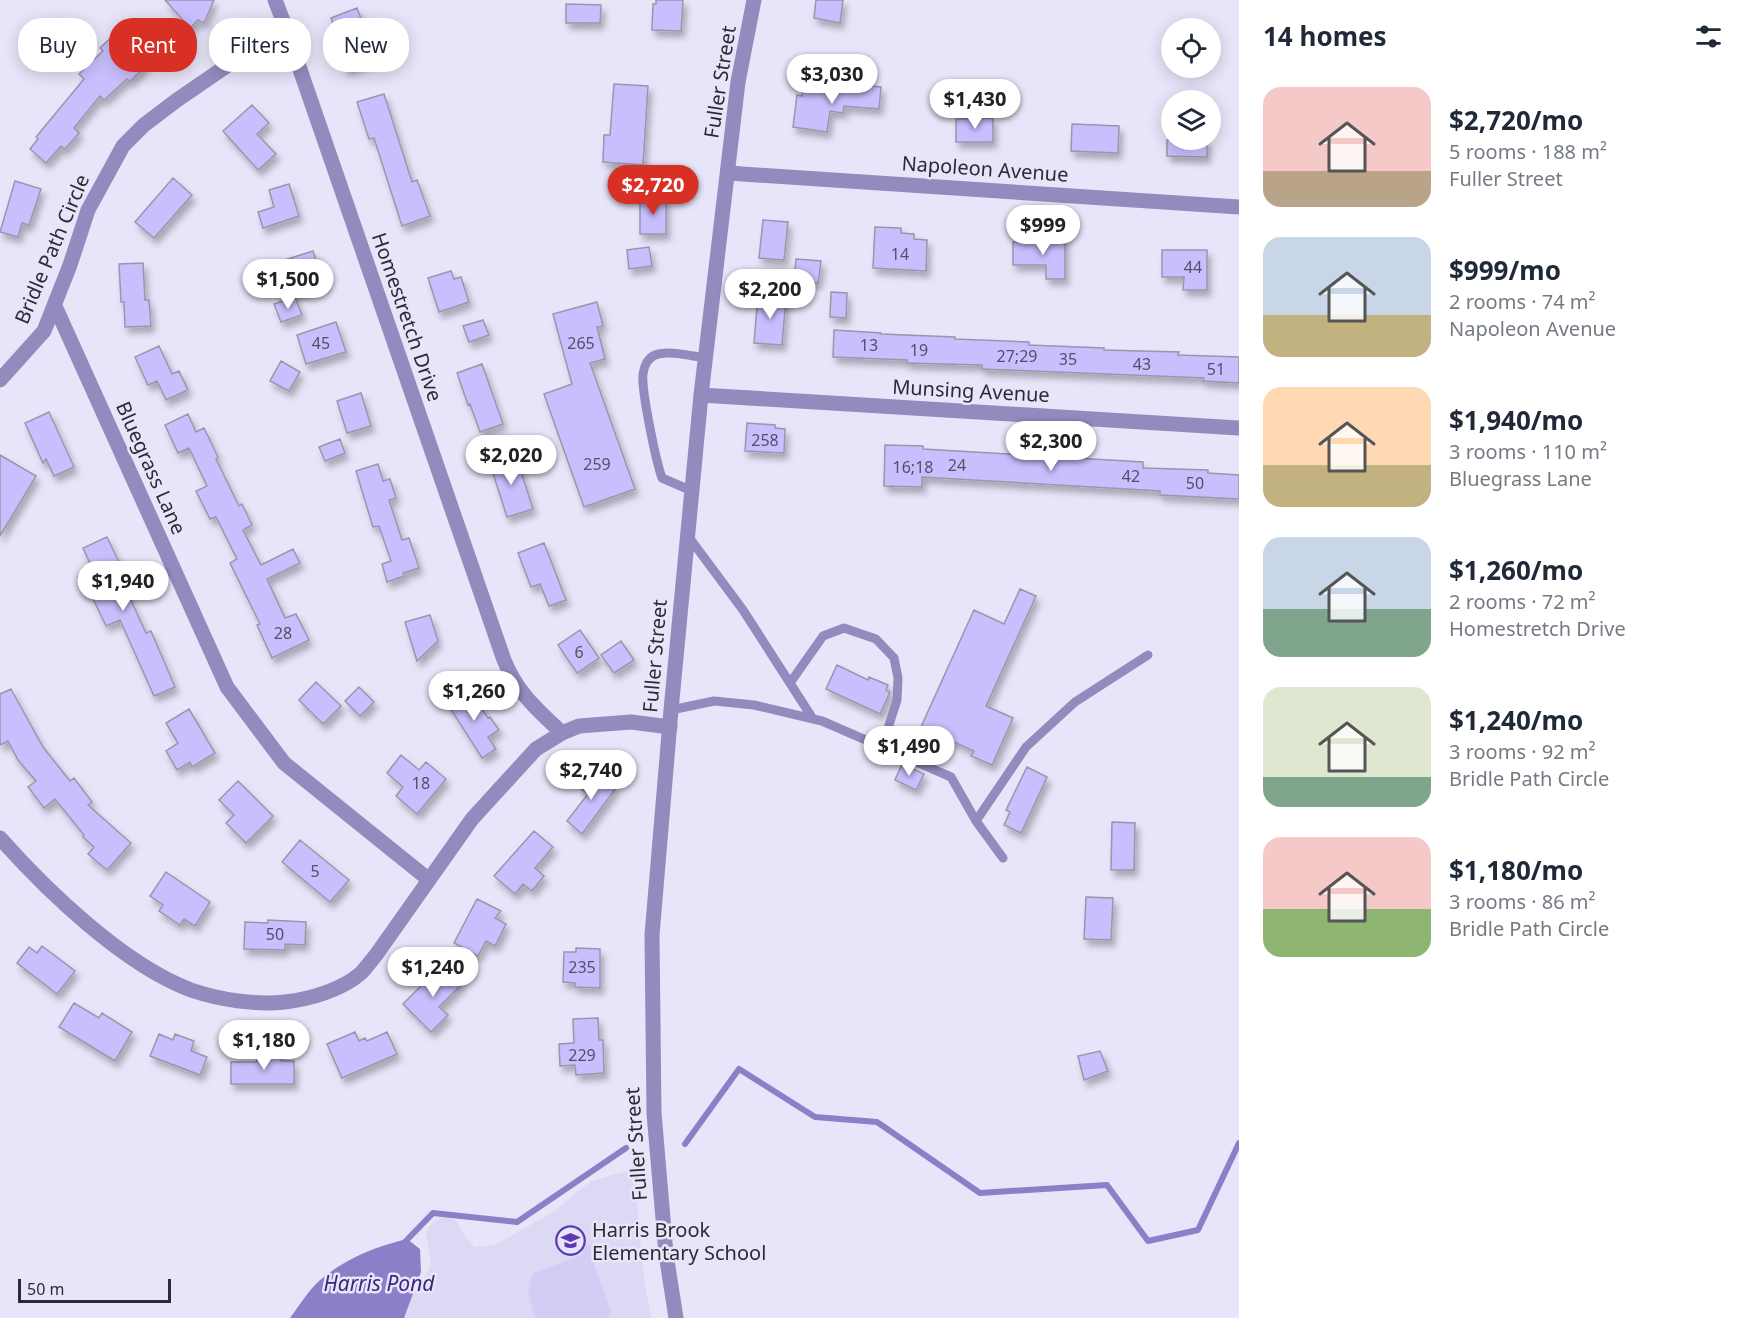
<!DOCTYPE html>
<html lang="en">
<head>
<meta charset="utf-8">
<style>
	body { margin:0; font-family:"Noto Sans",sans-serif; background:#f2f2f3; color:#1f2937; height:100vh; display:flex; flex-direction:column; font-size:22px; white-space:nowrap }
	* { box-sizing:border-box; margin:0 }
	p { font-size:20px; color:#747a83 }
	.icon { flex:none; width:33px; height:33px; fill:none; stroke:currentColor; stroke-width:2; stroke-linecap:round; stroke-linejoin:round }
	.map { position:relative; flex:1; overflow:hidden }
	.details { display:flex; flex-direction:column; background:#fff; width:510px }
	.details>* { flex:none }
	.banner { position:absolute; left:18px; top:18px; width:570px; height:54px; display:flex; gap:12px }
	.fabs { position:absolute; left:1161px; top:18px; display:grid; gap:12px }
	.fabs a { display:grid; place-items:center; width:60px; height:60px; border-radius:50%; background:#fff; box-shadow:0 3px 15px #0003; font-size:30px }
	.scale { position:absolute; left:18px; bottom:15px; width:153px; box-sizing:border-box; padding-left:6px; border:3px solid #2c2b33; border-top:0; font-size:16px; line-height:21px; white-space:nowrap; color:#2c2b33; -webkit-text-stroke:4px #e7e5f9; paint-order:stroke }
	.price { position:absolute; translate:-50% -51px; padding:0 14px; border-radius:21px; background:#fff; color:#222; font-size:20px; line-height:39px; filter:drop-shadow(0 2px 3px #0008) }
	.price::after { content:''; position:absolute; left:50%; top:36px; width:18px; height:14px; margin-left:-9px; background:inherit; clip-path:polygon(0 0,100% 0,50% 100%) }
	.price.active { background:#d93025; color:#fff }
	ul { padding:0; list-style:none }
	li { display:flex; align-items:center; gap:18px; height:150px; padding:0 24px }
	li span { display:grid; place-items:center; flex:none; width:168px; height:120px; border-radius:18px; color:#555 }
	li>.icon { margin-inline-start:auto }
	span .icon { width:72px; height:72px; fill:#fffc; stroke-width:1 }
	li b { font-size:26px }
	h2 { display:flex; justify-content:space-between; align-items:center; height:72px; padding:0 24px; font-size:26px }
	.pill { padding:0 21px; border-radius:24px; background:#fff; box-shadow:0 3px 15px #0003; font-size:21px; line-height:54px }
	.pill.active { background:#d93025; color:#fff }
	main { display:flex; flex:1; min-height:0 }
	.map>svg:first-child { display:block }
	.built { fill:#ddd9f5 }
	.green { fill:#d3cdf6 }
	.water { fill:#8c7fc8 }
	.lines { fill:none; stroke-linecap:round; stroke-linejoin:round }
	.stream { stroke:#8c7fc8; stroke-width:6 }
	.building { fill:#c8bffe; stroke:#9997aa; stroke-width:1.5; filter:url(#shadow) }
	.service { stroke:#938bbe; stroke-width:9 }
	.minor { stroke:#938bbe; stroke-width:15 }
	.tertiary { stroke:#938bbe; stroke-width:15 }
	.labels { text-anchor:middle; stroke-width:5; stroke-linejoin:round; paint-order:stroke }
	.number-label { font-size:16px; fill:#535066 }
	.street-label { font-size:20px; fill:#2c2b33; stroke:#e7e5f9 }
	.poi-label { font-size:20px; fill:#2c2b33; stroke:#e7e5f9; text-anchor:start }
	.water-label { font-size:21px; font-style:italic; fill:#3e257b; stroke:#e7e5f9 }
</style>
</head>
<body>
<main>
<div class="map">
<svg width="1239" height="1318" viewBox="0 0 1239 1318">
	<defs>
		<filter id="shadow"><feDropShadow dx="3.5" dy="6" stdDeviation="3" flood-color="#0004"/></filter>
	</defs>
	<rect width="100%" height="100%" fill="#e7e5f9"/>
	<!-- built -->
	<path class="built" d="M634 1169 643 1271 651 1318H382L405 1290 423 1280 431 1265 426 1232 432 1223 441 1218 449 1217 457 1222 465 1237 475 1247 495 1245 553 1212 591 1181Z"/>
	<!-- green -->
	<path class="green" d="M588 1245 596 1246 601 1254 594 1265 611 1311 609 1318H535L528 1291 533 1273 582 1255 583 1248Z"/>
	<!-- water -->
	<path class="water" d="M407 1239 420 1249 421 1272 404 1318H290C299 1306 308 1291 319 1281 346 1258 374 1247 407 1239Z"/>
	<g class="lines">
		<!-- stream -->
		<path class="stream" d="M685 1144 739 1069 815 1117 877 1122 980 1193 1107 1185 1148 1241 1198 1230 1239 1143
			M402 1245 433 1213 517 1222 626 1148"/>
	</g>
	<!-- building -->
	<path class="building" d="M165 0H214L204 23 198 20 190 28Z
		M656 0H683L681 31 652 30 653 4H656Z
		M816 0H843L840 23 814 18Z
		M566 4 601 5 600 23H566Z
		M357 8 366 32 381 26 388 46 372 51 375 59 346 70 335 39 338 38 331 18Z
		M118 31 127 42 137 33 153 51 141 62 145 67 130 81 127 79 104 100 100 96 74 128 79 133 65 149 61 146 46 163 30 149 38 139 36 137 84 79 79 74 103 51 100 48Z
		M614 84 648 86 643 165 603 162 604 135H610Z
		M859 85 881 87 879 109 844 106 843 113 830 111 827 132 793 127 797 95 802 96 803 89 830 92 831 86 859 89Z
		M384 94 412 182 417 180 430 216 402 226 374 138 369 139 357 102Z
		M252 105 269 123 257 134 276 154 258 170 223 131Z
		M993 118V142H956V119Z
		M1072 124 1119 126 1118 153 1071 151Z
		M1167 140H1207V157L1167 156Z
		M173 178 192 195 154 238 135 222Z
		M15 181 41 189 29 225 22 223 18 237 0 232Z
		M289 184 299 216 263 228 258 212 274 207 269 190Z
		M640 199H666V234H640Z
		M763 220 788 222 784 260 759 258Z
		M875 227 901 228V233L914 234V239L927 240 926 271 873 268Z
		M1034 238H1065V279H1046V265H1013V242H1034Z
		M649 247 652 266 629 269 627 250Z
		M1162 250H1207V290H1183L1184 277H1162Z
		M313 251 324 284 283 297 272 264Z
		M796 259 821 261 818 283 794 280Z
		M143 263 145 300H149L151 326 125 327 124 302H121L119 264Z
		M451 271 454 279 461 277 469 302 439 312 428 278Z
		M831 292 847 293 846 318 830 317Z
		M758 295 786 298 782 345 754 343Z
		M295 297 302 315 281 322 274 304Z
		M597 302 603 326 597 327 605 359 590 363 635 489 584 507 544 394 572 384 553 314Z
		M483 320 489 335 469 342 463 326Z
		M336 322 346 352 306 364 297 335Z
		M834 330 881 333V334L955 337V339L1029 342V345L1104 348V350L1179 352 1178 355 1239 357V383L1203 381 1204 378 982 369V365L907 363V360L833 357Z
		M159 346 172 374 179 371 188 390 166 400 157 381 148 385 135 357Z
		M281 361 300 372 289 391 270 381Z
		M482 364 503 424 480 432 470 404 468 405 457 373Z
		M361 393 371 426 347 433 337 401Z
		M49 412 74 467 54 476 46 459 43 463 25 423Z
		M188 414 196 432 204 428 218 457 216 459 239 506 242 504 252 525 243 530 261 565 293 549 300 563 267 579 285 618 296 614 309 640 272 658 257 625 260 624 230 563 237 559 216 517 210 519 196 491 207 486 189 448 178 453 165 425Z
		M747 423 775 425V428L785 429 784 453 745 451Z
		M340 439 345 453 325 461 319 447Z
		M885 445 923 446V449L1143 462V468L1208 470V473L1239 475V499L1160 495V491L922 477V487L884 486Z
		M0 455 36 476 0 536Z
		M516 456 533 509 507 517 490 464Z
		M378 464 383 481 390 479 396 498 389 500 402 540 409 538 419 568 403 573 404 576 387 582 382 564 391 561 379 526 373 527 356 471Z
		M107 537 128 581 123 583 146 633 151 631 175 687 154 696 120 620 106 626 89 590 84 592 78 577 93 570 83 548Z
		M544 543 566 600 549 606 540 584 531 587 518 553Z
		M1020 589 1036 596 986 706 1013 718 992 765 971 756 974 751 921 727 974 610 1004 624Z
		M430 615 438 641 417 661 405 622Z
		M580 630 599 658 577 673 558 645Z
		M621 641 634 660 614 673 601 655Z
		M837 665 868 680 869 677 888 685 886 690 890 692 880 714 826 689Z
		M316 682 341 706 323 724 299 700Z
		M359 687 374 702 360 716 345 701Z
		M11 689 43 747 70 781 74 778 92 802 88 805 131 843 107 870 88 854 94 847 83 837 84 835 55 799 44 808 28 787 36 781 18 760 8 741 0 745V694Z
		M469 689 488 718 490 717 499 730 488 737 496 749 482 758 447 703Z
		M189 709 215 753 192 767 190 762 177 770 166 751 178 743 166 723Z
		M401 755 419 770 426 762 446 779 417 814 396 796 403 787 387 773Z
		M902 764 924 774 916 790 895 780Z
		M1027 767 1047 777 1021 833 1004 825 1010 812 1006 810Z
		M593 771 616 788 582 834 567 821 588 794 580 788Z
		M238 781 273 816 246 843 226 823 234 815 219 800Z
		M1112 822 1135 823 1134 870H1111Z
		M534 831 553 847 535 868 544 876 532 891 523 884 515 894 494 876Z
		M300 840 349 880 330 902 282 862Z
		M166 872 210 902 195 926 184 919 180 925 159 911 163 905 150 896Z
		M1086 897 1113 898 1111 940 1084 939Z
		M477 899 501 911 495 918 506 924 495 946 486 941 478 956 454 943Z
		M268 920 306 922 305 945 285 944V950L244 949 245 922 268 923Z
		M42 946 75 971 57 994 17 963 29 947 37 953Z
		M576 948 600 949V988L575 987V983L563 982 564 952H576Z
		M442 965 462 984 439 1007 448 1015 431 1032 403 1004Z
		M74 1003 99 1018 102 1013 132 1032 115 1061 59 1027Z
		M598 1018 599 1040H603L604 1073 576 1075 575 1065 560 1066 559 1044 574 1043 573 1019Z
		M355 1032 359 1041 365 1038 367 1041 387 1032 397 1054 342 1078 327 1044Z
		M159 1034 173 1040 175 1034 194 1041 191 1051 207 1057 200 1075 150 1056Z
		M1100 1051 1108 1071 1084 1080 1078 1056Z
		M281 1053V1061H294V1084H231V1062H257V1054Z"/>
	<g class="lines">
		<!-- service -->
		<path class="service" d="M692 491 662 478C656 461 641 390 643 374 644 366 648 358 655 355 669 350 691 356 706 358
			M688 536 743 610 813 719
			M790 683 823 636 844 628 876 639 894 658 898 678 897 700 882 747
			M671 710 714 701 754 705 822 721 951 777 976 821 1003 858
			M976 821 1026 747 1075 702 1148 655"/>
		<!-- minor -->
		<path class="minor" d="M275 0 285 26 504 660C518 694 536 708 562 733
			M728 173 1239 207
			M55 306 227 687 284 763 428 879
			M0 380 44 331 70 265 88 210 123 146 144 125 177 100 285 26
			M701 395 1239 428
			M0 838C47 891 124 965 191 990 220 1000 255 1005 285 1002 310 999 342 990 361 973 366 968 371 961 376 955L472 819 536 749 562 733 579 726 631 722 670 727"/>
		<!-- tertiary -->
		<path class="tertiary" d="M676 1318 666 1254 654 1113 652 935 671 710 701 395 738 82 754 0"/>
	</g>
	<!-- icons -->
	<defs>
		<symbol id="school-ring" viewBox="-11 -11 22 22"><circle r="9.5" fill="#e7e5f9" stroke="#5d3ab2" stroke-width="1.5"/><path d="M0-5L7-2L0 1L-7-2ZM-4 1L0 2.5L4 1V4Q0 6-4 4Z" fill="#5d3ab2"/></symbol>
	</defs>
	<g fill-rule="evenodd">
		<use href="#school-ring" x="554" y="1224" width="33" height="33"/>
	</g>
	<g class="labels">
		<!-- number labels -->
		<g class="number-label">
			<text x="900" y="260">14</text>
			<text x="1193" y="273">44</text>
			<text x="321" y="349">45</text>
			<text x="581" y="349">265</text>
			<text x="869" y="351">13</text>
			<text x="919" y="356">19</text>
			<text x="1017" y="362">27;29</text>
			<text x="1068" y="365">35</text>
			<text x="1142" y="370">43</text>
			<text x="1216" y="375">51</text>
			<text x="765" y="446">258</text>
			<text x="597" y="470">259</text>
			<text x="957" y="471">24</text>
			<text x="913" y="473">16;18</text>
			<text x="1131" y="482">42</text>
			<text x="1195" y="489">50</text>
			<text x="283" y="639">28</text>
			<text x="579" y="658">6</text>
			<text x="421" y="789">18</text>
			<text x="315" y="877">5</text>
			<text x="275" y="940">50</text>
			<text x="582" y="973">235</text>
			<text x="582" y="1061">229</text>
		</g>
		<!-- street labels -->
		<g class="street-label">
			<text transform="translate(720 82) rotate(-81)" y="7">Fuller Street</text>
			<text transform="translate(985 169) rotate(4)" y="7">Napoleon Avenue</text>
			<text transform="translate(52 249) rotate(-67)" y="7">Bridle Path Circle</text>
			<text transform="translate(407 317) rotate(71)" y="7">Homestretch Drive</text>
			<text transform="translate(971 391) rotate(3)" y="7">Munsing Avenue</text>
			<text transform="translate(151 468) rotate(66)" y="7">Bluegrass Lane</text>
			<text transform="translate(655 656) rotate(-85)" y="7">Fuller Street</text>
			<text transform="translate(636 1144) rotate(-94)" y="7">Fuller Street</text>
		</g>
		<!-- poi labels -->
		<g class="poi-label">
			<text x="592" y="1237">Harris Brook<tspan x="592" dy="23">Elementary School</tspan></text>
		</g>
		<!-- water labels -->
		<g class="water-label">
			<text x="379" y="1291">Harris Pond</text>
		</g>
	</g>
</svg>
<div class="fabs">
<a><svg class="icon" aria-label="locate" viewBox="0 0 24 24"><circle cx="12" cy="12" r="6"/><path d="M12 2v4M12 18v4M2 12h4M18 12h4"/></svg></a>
<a><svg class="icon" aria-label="layers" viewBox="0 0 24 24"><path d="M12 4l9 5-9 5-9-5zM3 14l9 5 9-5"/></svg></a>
</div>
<div class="scale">50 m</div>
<b class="price" style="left:832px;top:105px">$3,030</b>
<b class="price" style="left:975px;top:130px">$1,430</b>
<b class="price active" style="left:653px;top:216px">$2,720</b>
<b class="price" style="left:1043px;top:256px">$999</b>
<b class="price" style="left:288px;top:310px">$1,500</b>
<b class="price" style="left:770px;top:320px">$2,200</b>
<b class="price" style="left:1051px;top:472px">$2,300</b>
<b class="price" style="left:511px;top:486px">$2,020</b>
<b class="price" style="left:123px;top:612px">$1,940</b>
<b class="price" style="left:474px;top:722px">$1,260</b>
<b class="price" style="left:909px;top:777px">$1,490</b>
<b class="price" style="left:591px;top:801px">$2,740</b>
<b class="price" style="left:433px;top:998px">$1,240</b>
<b class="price" style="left:264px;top:1071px">$1,180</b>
<div class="banner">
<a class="pill">Buy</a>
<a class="pill active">Rent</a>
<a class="pill">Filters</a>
<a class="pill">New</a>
</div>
</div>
<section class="details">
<h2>14 homes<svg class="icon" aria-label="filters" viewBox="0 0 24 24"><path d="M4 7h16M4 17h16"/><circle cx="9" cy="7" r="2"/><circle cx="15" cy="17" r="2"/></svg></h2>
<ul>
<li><span style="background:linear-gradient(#f6c9c9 70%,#b9a48a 0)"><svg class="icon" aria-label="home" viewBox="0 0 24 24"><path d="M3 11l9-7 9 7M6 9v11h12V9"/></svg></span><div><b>$2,720/mo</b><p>5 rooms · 188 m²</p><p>Fuller Street</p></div></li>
<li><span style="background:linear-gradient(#c9d6e8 65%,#c2b280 0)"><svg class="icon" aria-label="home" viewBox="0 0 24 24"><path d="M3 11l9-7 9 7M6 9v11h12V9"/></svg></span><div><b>$999/mo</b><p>2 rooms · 74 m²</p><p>Napoleon Avenue</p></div></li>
<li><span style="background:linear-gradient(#ffd9b3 65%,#c2b280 0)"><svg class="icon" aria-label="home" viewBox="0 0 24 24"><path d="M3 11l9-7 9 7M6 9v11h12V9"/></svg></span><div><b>$1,940/mo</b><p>3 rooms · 110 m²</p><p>Bluegrass Lane</p></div></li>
<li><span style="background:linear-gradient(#c9d6e8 60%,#7fa58c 0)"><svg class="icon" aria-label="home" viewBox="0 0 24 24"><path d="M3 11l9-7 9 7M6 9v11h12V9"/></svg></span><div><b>$1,260/mo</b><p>2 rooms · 72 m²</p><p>Homestretch Drive</p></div></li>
<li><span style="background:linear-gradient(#dfe7d0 75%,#7fa58c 0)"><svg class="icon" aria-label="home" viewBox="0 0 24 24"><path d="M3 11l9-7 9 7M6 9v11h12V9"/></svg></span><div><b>$1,240/mo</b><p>3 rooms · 92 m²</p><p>Bridle Path Circle</p></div></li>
<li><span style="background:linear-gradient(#f6c9c9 60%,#8fb573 0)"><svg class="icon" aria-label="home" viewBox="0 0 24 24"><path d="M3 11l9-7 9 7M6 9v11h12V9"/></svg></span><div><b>$1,180/mo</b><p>3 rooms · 86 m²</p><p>Bridle Path Circle</p></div></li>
</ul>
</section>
</main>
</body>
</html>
